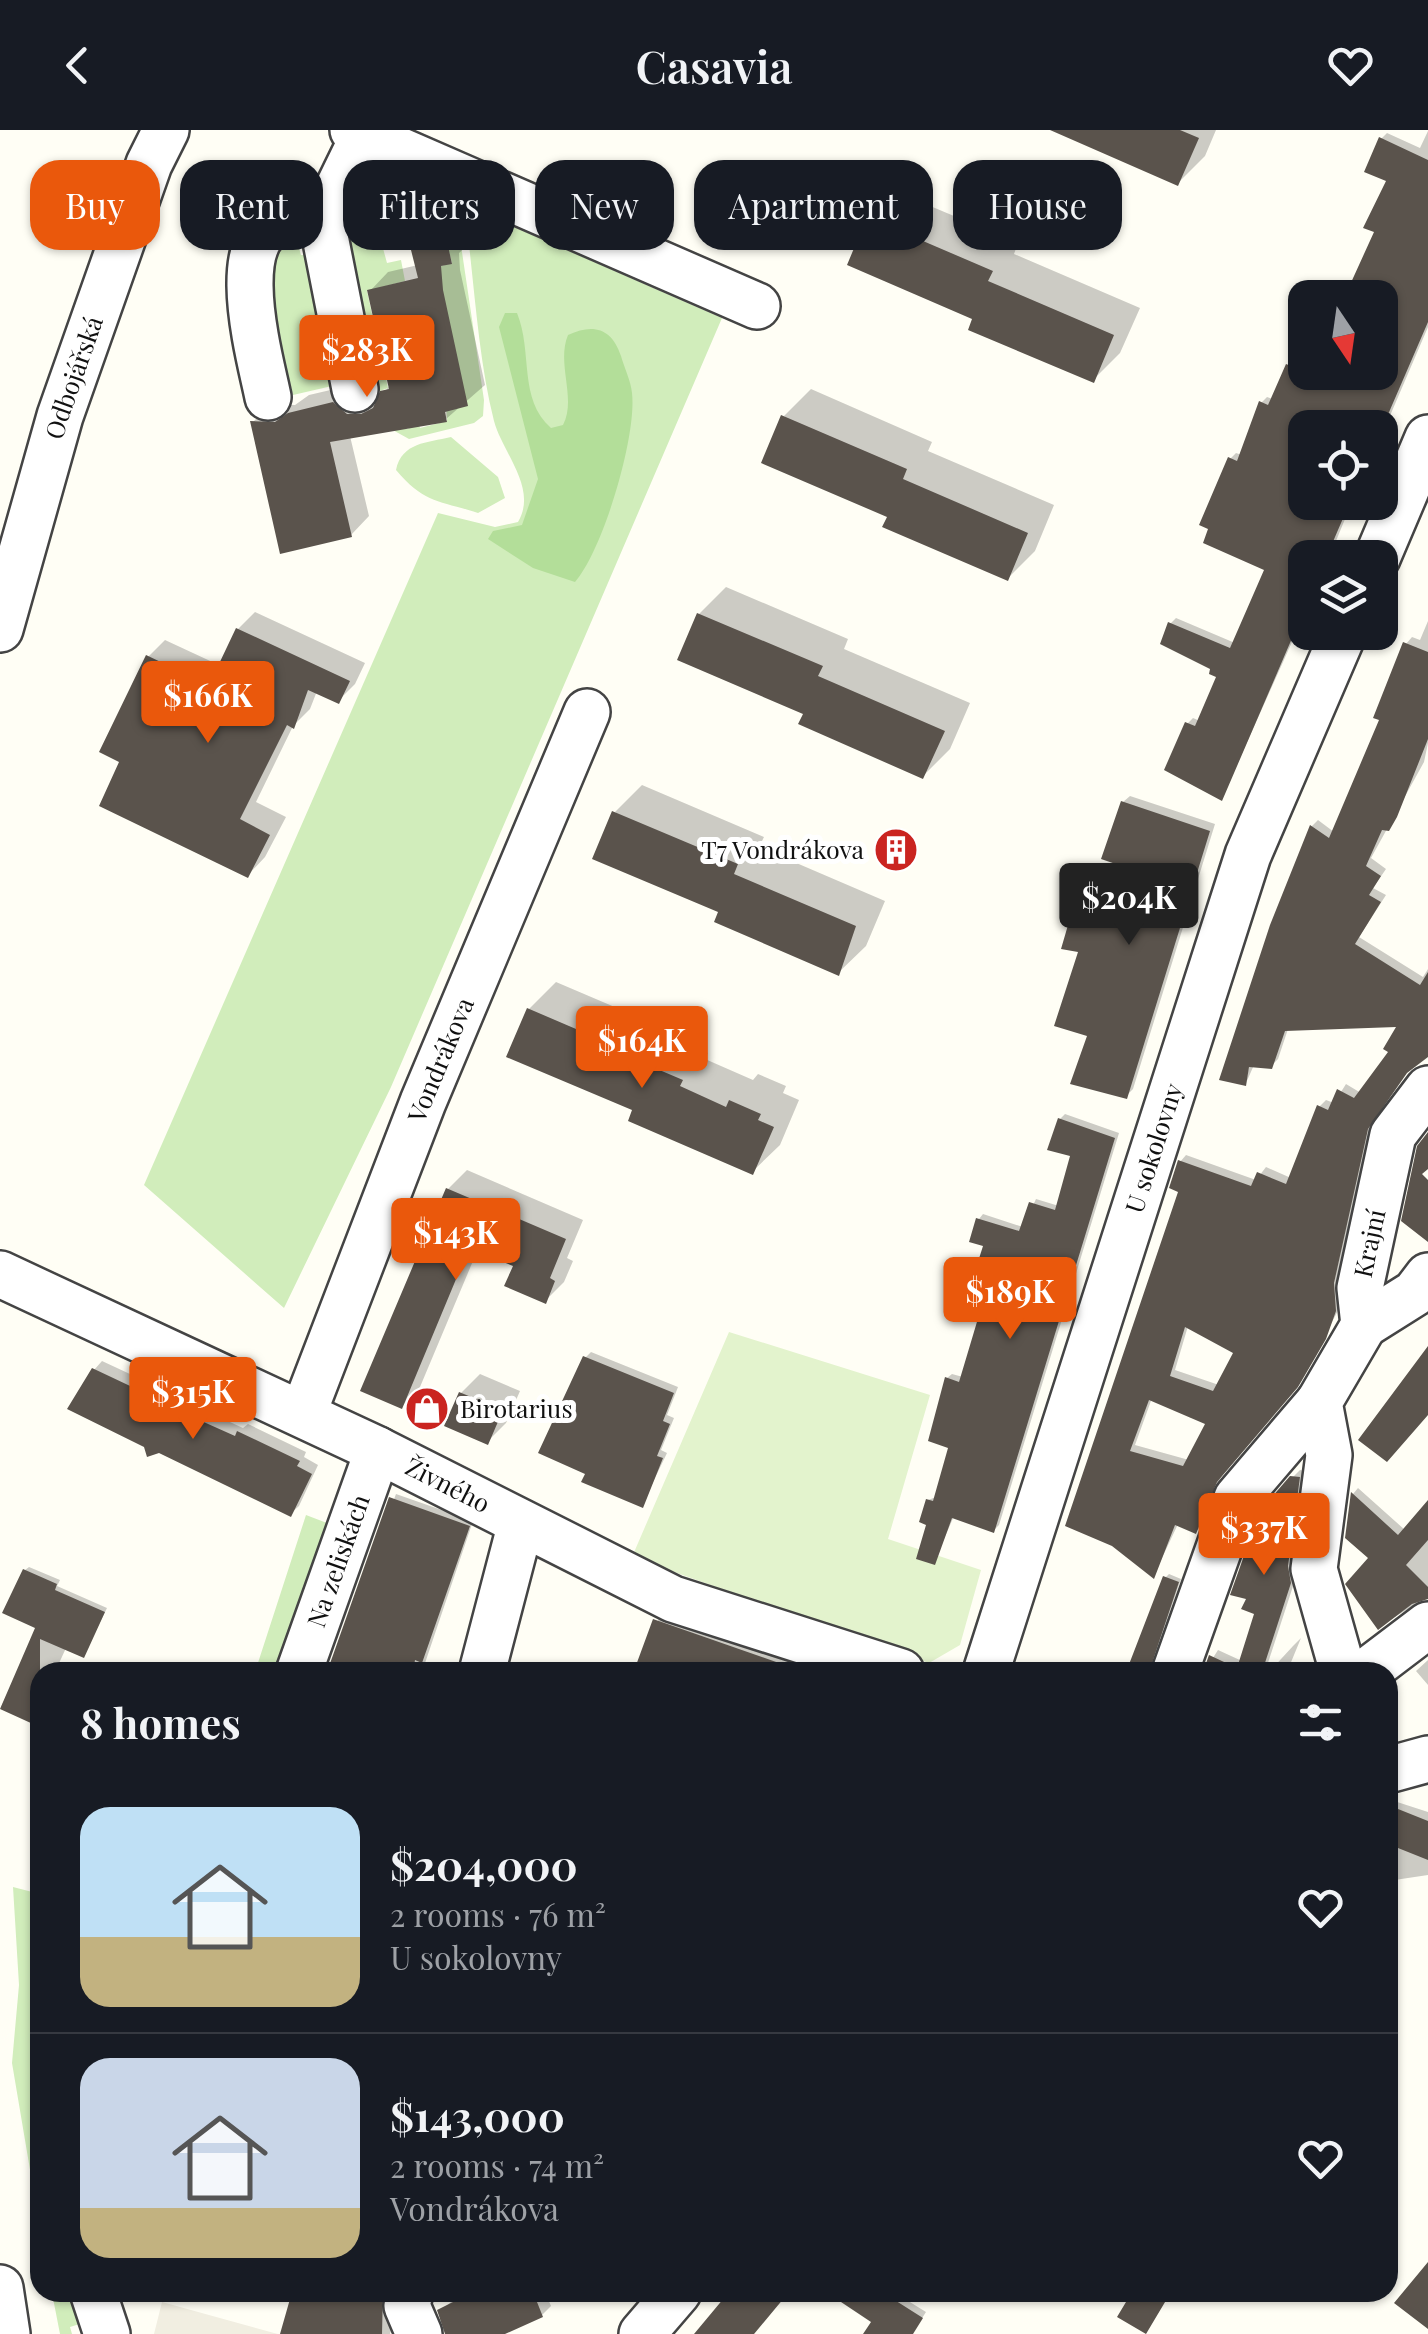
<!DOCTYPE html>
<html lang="en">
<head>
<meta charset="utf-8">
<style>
	body { margin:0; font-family:"Playfair Display",serif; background:#20242c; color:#f1f3f6; height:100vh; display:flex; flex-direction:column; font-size:38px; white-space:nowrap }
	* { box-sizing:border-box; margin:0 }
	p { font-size:32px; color:#9ea1a6 }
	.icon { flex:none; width:55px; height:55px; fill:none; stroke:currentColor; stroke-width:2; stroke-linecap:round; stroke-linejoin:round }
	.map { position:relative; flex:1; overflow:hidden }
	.details { position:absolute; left:30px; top:1532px; width:1368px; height:640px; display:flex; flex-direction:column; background:#171b24; border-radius:30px; box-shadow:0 2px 8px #0004 }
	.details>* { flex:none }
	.banner { position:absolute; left:30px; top:30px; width:1370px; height:90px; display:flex; gap:20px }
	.needle { width:65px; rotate:167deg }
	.tools { position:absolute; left:1288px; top:150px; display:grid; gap:20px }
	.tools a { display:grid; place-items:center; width:110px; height:110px; border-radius:20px; background:#171b24; box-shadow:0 2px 8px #0004; font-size:50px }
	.price { position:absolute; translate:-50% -85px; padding:0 22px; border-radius:10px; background:#ea580c; color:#fff; font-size:32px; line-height:65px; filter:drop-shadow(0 2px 5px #0008) }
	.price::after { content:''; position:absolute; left:50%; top:60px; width:30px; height:22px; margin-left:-15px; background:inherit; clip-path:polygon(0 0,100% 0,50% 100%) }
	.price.active { background:#222; color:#fff }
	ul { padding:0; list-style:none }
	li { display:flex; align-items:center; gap:30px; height:250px; padding:0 50px }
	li+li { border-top:2px solid #363941 }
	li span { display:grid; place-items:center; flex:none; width:280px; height:200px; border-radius:30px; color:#555 }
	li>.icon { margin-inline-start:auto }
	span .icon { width:120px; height:120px; fill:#fffc; stroke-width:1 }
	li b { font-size:42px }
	h2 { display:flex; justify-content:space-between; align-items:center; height:120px; padding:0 50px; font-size:42px }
	.pill { padding:0 35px; border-radius:30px; background:#171b24; box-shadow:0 2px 8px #0004; font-size:35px; line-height:90px }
	.pill.active { background:#ea580c; color:#fff }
	header { display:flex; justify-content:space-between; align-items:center; height:130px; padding:0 50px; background:#171b24; font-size:45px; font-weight:600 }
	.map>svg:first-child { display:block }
	.green { fill:#d1edbb }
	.forest { fill:#b3de99 }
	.pitch { fill:#e3f3cd }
	.plaza { fill:#f1eee1 }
	.shadow { fill:#0003; fill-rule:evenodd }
	.building { fill:#5a534c; fill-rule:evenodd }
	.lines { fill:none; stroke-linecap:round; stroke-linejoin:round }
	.minor-casing { stroke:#444; stroke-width:50 }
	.minor { stroke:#fff; stroke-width:45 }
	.labels { text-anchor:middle; stroke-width:10; stroke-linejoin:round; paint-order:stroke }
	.street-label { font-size:25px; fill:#111; stroke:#fff }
	.poi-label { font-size:25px; fill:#111; stroke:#fff; text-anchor:end }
</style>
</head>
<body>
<header><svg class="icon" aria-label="back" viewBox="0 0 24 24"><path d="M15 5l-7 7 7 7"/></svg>Casavia<svg class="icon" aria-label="heart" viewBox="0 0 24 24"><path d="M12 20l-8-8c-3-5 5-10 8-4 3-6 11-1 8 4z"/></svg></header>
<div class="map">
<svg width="1428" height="2204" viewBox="0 0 1428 2204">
	<rect width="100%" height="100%" fill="#fffef5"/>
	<!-- green -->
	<path class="green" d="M398 47 455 75 484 270 483 286 474 293 409 309 391 299H408L417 288 420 298 447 291 438 137 452 133 436 73 386 56Z
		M464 75 722 188 391 957 284 1178 144 1055 438 383 495 397 518 392C538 358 503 324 494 291 477 224 474 144 464 75Z
		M362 80 390 88 393 96 378 100 387 133 401 130 405 151 367 161 388 258 374 263 346 137 348 96Z
		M293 97 301 125H307L345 253 293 265 284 229 273 231 268 114Z
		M451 307 498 347 505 368 478 383C438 370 425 374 396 340 402 312 427 313 451 307Z
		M306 1385 340 1398 290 1542H255Z
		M13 1757 40 1764V2099L12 1933 19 1855Z
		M52 2163H80L89 2191 70 2197 72 2204H60Z"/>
	<!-- forest -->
	<path class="forest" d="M505 183H517C533 222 518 269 551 298L563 295C577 268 556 234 568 205 593 193 612 198 621 226 624 237 631 251 632 263 637 306 603 420 575 452L533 438 488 409 493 401 522 395 538 349 499 197Z"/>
	<!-- pitch -->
	<path class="pitch" d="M729 1202 930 1265 888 1409 981 1440 960 1515 929 1533 632 1427Z"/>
	<!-- plaza -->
	<path class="plaza" d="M162 2172 274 2203 278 2204H154Z"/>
	<!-- shadow -->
	<path class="shadow" d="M1056 0H1216L1205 26 1178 53Z
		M1428 1V197L1380 309V298H1305V372H1352L1329 428H1305V483L1222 668 1187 594 1193 588 1200 591 1219 546 1170 494 1176 488 1235 513 1267 439 1231 328 1236 323 1242 325 1261 273 1267 267 1273 269 1288 236 1294 230 1305 234V242H1380L1377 101 1389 49 1381 9 1387 3 1420 18Z
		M897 62 1018 113 1014 124 1140 178 1120 223 1093 250 975 188 869 89Z
		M459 67 470 113 459 123 460 140 485 255 446 289 350 306 369 386 351 405 253 292 271 274 295 275 309 265 352 255 365 266 381 267 390 255 370 161 388 142 418 135 407 93 426 75Z
		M811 259 932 312 928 321 1054 375 1035 421 1008 448 890 386 784 286Z
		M726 457 848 509 844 519 970 573 950 619 923 646 806 583 699 484Z
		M255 482 365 533 355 554 338 571 317 561 310 579 293 596 256 672 286 687 265 727 248 745 123 630 148 527 165 510 221 536 238 499Z
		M1428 491V613L1424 632 1371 728 1386 739 1373 758 1386 765 1359 807 1423 847 1428 839V924L1409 939 1377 981 1340 1144 1342 1173 1303 1247 1223 1342 1202 1395 1196 1401 1178 1394 1154 1445 1113 1414 1068 1395 1181 1060 1180 1032 1186 1025 1256 1050 1266 1037 1291 1048 1320 976 1326 970 1334 973 1346 954 1361 963 1391 921 1400 895 1288 899 1278 929 1271 936 1254 935 1246 953 1272 796 1312 696 1318 690 1334 702 1382 589 1406 514 1412 507 1420 510ZM1188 1196 1237 1222 1219 1255 1175 1240ZM1152 1268 1208 1293 1189 1330 1135 1315Z
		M642 655 764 707 759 717 885 771 866 816 838 843 721 781 615 682Z
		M1130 666 1215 694 1133 959 1126 966 1090 905 1075 780 1082 773 1133 788 1148 743 1123 672Z
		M556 852 678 904 676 909 708 923 705 929 753 950 758 944 786 956 783 963 799 970 780 1015 752 1042 635 979 529 879Z
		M1065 984 1119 1003 999 1395 994 1400 954 1386 934 1432 928 1370 936 1367 951 1317 947 1248 952 1244 963 1247 988 1163 987 1114 979 1089 983 1084 1023 1097 1036 1069 1059 1076 1074 1025 1060 989Z
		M467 1040 583 1090 567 1128 573 1131 564 1152 545 1171 516 1135 478 1119 420 1257 402 1276 448 1059Z
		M591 1222 678 1257 667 1285 674 1288 661 1320 667 1323 642 1375 588 1343 585 1228Z
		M102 1231 173 1264 176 1261 197 1270 195 1276 243 1298 248 1294 306 1322 304 1327 318 1335 299 1376 290 1384 94 1240Z
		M480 1244 520 1261 506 1293 487 1312 461 1263Z
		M1300 1340 1306 1341 1297 1444 1265 1542H1204L1218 1520 1242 1531 1292 1348Z
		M1358 1358 1405 1400 1428 1374V1467L1378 1497 1372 1428 1347 1407 1353 1364Z
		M396 1364 473 1391 422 1542H329Z
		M29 1437 60 1450 57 1456 107 1478 84 1525 66 1518 55 1542H40V1578L32 1591 1 1577 38 1497 25 1440Z
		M1169 1444 1181 1449 1149 1542 1165 1448Z
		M660 1486 766 1523 836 1542H656L638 1536Z
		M1301 1508 1287 1542H1269L1293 1516Z
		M1428 1530V1555L1416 1541Z
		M1388 1669 1428 1682V1745L1388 1751Z
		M295 2162H398V2176L390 2204H286Z
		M455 2162H545L551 2176 542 2185 499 2204H446L440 2181 456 2168Z
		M830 2162H910L905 2169 926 2182 912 2204H866L874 2191Z"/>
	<!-- building -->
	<path class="building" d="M1050 0H1180L1199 8 1178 56Z
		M1379 7 1428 30V192L1380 303V298H1305V372H1350L1326 428H1305V478L1222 671 1164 640 1185 592 1195 596 1216 547 1209 544 1210 539 1160 514 1168 492 1230 518 1264 440 1203 413 1208 399 1199 395 1228 327 1237 331 1259 271 1268 275 1286 234 1342 257 1347 242H1380V168H1344L1374 102 1363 98 1386 51 1364 42Z
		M441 84 452 134 441 136 443 160 468 276 445 282 447 292 330 312 352 407 280 424 250 291 275 292 288 283 333 272 347 284H361L373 278 380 261 389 259 367 160 418 148 404 92Z
		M867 87 993 141 988 151 1114 205 1094 253 968 200 972 189 847 135Z
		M781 285 907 339 903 349 1028 403 1008 451 882 397 887 387 761 333Z
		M697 483 823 536 818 546 945 601 923 649 798 594 803 584 677 530Z
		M236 498 350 551 339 574 308 560 294 599 287 595 240 689 270 705 248 748 99 676 119 632 99 622 146 525 209 555Z
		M1403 512 1428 522V609L1397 687 1389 701 1382 700 1366 736 1381 746 1369 765 1381 772 1355 814 1420 855 1428 842V927L1407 943 1368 999 1334 1153 1336 1181 1326 1209 1298 1257 1217 1352 1196 1404 1175 1395 1154 1449 1112 1416 1065 1396 1178 1062 1169 1058 1178 1030 1251 1056 1257 1042 1286 1054 1317 975 1328 980 1337 959 1354 968 1388 922 1383 919 1396 897 1285 901 1272 939 1249 937 1246 956 1219 950 1270 795 1310 695 1329 708 1379 590 1373 588ZM1185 1197 1233 1223 1213 1261 1170 1246ZM1149 1270 1205 1294 1183 1336 1130 1321Z
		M1121 671 1210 701 1127 969 1070 954 1087 906 1054 896 1078 822 1061 819 1073 778 1128 795 1145 744 1101 729Z
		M612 681 738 734 734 744 856 796 839 846 714 792 718 782 592 729Z
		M527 878 653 932 650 936 683 950 680 956 726 977 729 970 761 984 758 990 774 997 753 1045 628 991 632 980 506 927Z
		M1058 988 1115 1008 994 1403 952 1388 935 1435 916 1429 926 1395 919 1392 926 1369 933 1371 948 1318 928 1311 945 1247 959 1252 985 1165 969 1160 983 1116 969 1112 976 1088 1019 1101 1029 1072 1055 1080 1070 1026 1047 1020Z
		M1428 1002V1039L1422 1044 1428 1050V1112L1401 1091 1417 1016Z
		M446 1058 566 1109 550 1148 555 1151 546 1174 504 1156 513 1136 469 1118 402 1279 360 1261Z
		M1428 1216V1285L1387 1332 1358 1310Z
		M583 1226 674 1263 663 1291 670 1294 657 1326 663 1328 643 1378 581 1352 585 1344 538 1323Z
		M92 1238 164 1272 166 1268 190 1279 188 1285 235 1306 237 1301 300 1331 297 1336 312 1344 291 1387 159 1323 147 1327 144 1317 67 1279Z
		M459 1262 503 1280 488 1315 444 1296Z
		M1290 1346 1300 1347 1288 1436 1291 1453 1262 1542H1203L1209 1525 1237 1538 1254 1484 1241 1479 1246 1469 1230 1465 1260 1381Z
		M1351 1362 1398 1405 1428 1370V1410L1406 1435 1428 1457V1469L1412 1474 1378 1500 1345 1454 1368 1428 1345 1408Z
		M389 1367 470 1396 422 1533 415 1530 413 1542H327Z
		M23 1439 57 1454 55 1460 105 1482 84 1528 40 1509V1577L33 1594 0 1579 35 1498 2 1483Z
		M1163 1446 1179 1452 1149 1542H1144L1128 1537Z
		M653 1489 796 1539V1542H648L635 1538Z
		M1388 1675 1428 1691V1730L1388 1714Z
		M1428 2132V2199L1394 2173Z
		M292 2162H383L382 2204H280Z
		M451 2162H533L543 2187 505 2204H445L437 2180 455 2171Z
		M729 2162H789L754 2204H694Z
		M826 2162H882L923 2188 913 2204H863L871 2192Z
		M1132 2162H1171L1146 2204 1117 2187Z"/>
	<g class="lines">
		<defs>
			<g id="minor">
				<path d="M353 0 757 176"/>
				<path d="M355 259 322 91 364 5"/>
				<path d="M268 267C260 227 224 103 284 90 295 87 311 91 322 91"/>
				<path d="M1377 428 1428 308"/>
				<path id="s1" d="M0 499 60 286 149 34 166 0"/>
				<path id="s2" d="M0 1144 378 1320 673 1469 901 1542"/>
				<path d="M1364 1195 1415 1163 1428 1146"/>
				<path id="s3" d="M303 1284 423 972 587 582"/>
				<path id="s4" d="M299 1542 378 1320"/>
				<path d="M482 1542 521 1393"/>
				<path id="s5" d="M986 1542 1248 725 1344 502"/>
				<path d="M1175 1542 1237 1368 1319 1272"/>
				<path id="s6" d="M1343 1542 1314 1439 1329 1325 1319 1272 1364 1195 1360 1158 1393 1005 1428 959"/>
				<path d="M1366 1542 1428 1495"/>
				<path d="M1388 1640 1428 1629"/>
				<path d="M0 2158 7 2204"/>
				<path d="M93 2162 107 2204"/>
				<path d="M410 2162 407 2176 419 2204"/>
				<path d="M642 2204 678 2162"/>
			</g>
		</defs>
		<!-- minor casing -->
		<use href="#minor" class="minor-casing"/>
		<!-- minor -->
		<use href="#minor" class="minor"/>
	</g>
	<!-- icons -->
	<defs>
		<symbol id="building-disc" viewBox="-11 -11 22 22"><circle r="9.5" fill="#ca2420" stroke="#fff"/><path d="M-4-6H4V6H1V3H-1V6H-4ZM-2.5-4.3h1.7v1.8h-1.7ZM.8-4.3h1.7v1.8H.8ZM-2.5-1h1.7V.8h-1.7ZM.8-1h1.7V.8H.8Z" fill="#fff"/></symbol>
		<symbol id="shop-disc" viewBox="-11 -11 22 22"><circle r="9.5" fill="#ca2420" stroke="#fff"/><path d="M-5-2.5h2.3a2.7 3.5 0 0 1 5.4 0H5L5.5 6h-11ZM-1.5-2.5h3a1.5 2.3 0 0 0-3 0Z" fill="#fff"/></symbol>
	</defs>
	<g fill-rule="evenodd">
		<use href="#building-disc" x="871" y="695" width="50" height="50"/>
		<use href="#shop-disc" x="402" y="1254" width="50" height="50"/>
	</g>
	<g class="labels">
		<!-- street labels -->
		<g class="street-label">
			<text dy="9" stroke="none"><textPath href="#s1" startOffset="262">Odbojářská</textPath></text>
			<text dy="9" stroke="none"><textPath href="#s3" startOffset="380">Vondrákova</textPath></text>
			<text dy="9" stroke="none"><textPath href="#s5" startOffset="550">U sokolovny</textPath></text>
			<text dy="9" stroke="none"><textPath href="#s6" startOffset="448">Krajní</textPath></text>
			<text dy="9" stroke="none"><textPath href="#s2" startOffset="495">Živného</textPath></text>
			<text dy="9" stroke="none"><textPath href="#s4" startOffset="118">Na zeliskách</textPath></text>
		</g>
		<!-- poi labels -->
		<g class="poi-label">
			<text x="864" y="729">T7 Vondrákova</text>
			<text x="460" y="1288" text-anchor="start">Birotarius</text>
		</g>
	</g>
</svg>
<div class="tools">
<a><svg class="needle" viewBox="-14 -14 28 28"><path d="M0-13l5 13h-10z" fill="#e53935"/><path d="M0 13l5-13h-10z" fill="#9ea1a6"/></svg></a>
<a><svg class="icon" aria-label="locate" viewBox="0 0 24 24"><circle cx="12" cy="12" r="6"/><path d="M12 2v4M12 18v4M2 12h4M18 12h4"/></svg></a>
<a><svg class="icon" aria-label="layers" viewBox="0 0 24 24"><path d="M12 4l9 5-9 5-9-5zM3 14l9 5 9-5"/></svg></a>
</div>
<b class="price" style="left:367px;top:270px">$283K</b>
<b class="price" style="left:208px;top:616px">$166K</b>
<b class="price active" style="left:1129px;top:818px">$204K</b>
<b class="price" style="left:642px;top:961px">$164K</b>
<b class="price" style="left:456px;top:1153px">$143K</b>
<b class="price" style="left:1010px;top:1212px">$189K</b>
<b class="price" style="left:193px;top:1312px">$315K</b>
<b class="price" style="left:1264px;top:1448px">$337K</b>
<div class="banner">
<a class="pill active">Buy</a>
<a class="pill">Rent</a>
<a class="pill">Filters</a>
<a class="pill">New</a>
<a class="pill">Apartment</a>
<a class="pill">House</a>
</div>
<section class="details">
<h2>8 homes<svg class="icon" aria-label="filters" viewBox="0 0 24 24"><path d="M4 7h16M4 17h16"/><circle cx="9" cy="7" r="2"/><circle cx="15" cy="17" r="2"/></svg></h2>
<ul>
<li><span style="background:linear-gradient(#bfe0f5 65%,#c2b280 0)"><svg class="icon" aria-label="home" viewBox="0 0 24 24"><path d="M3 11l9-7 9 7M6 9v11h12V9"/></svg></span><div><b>$204,000</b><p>2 rooms · 76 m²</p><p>U sokolovny</p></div><svg class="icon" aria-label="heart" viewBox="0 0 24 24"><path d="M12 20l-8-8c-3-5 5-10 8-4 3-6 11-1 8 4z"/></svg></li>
<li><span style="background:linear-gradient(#c9d6e8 75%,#c2b280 0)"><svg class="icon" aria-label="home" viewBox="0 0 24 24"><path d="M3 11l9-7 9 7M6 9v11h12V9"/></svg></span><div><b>$143,000</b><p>2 rooms · 74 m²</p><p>Vondrákova</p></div><svg class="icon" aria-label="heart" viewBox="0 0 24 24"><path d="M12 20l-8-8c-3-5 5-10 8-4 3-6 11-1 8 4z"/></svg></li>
</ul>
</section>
</div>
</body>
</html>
